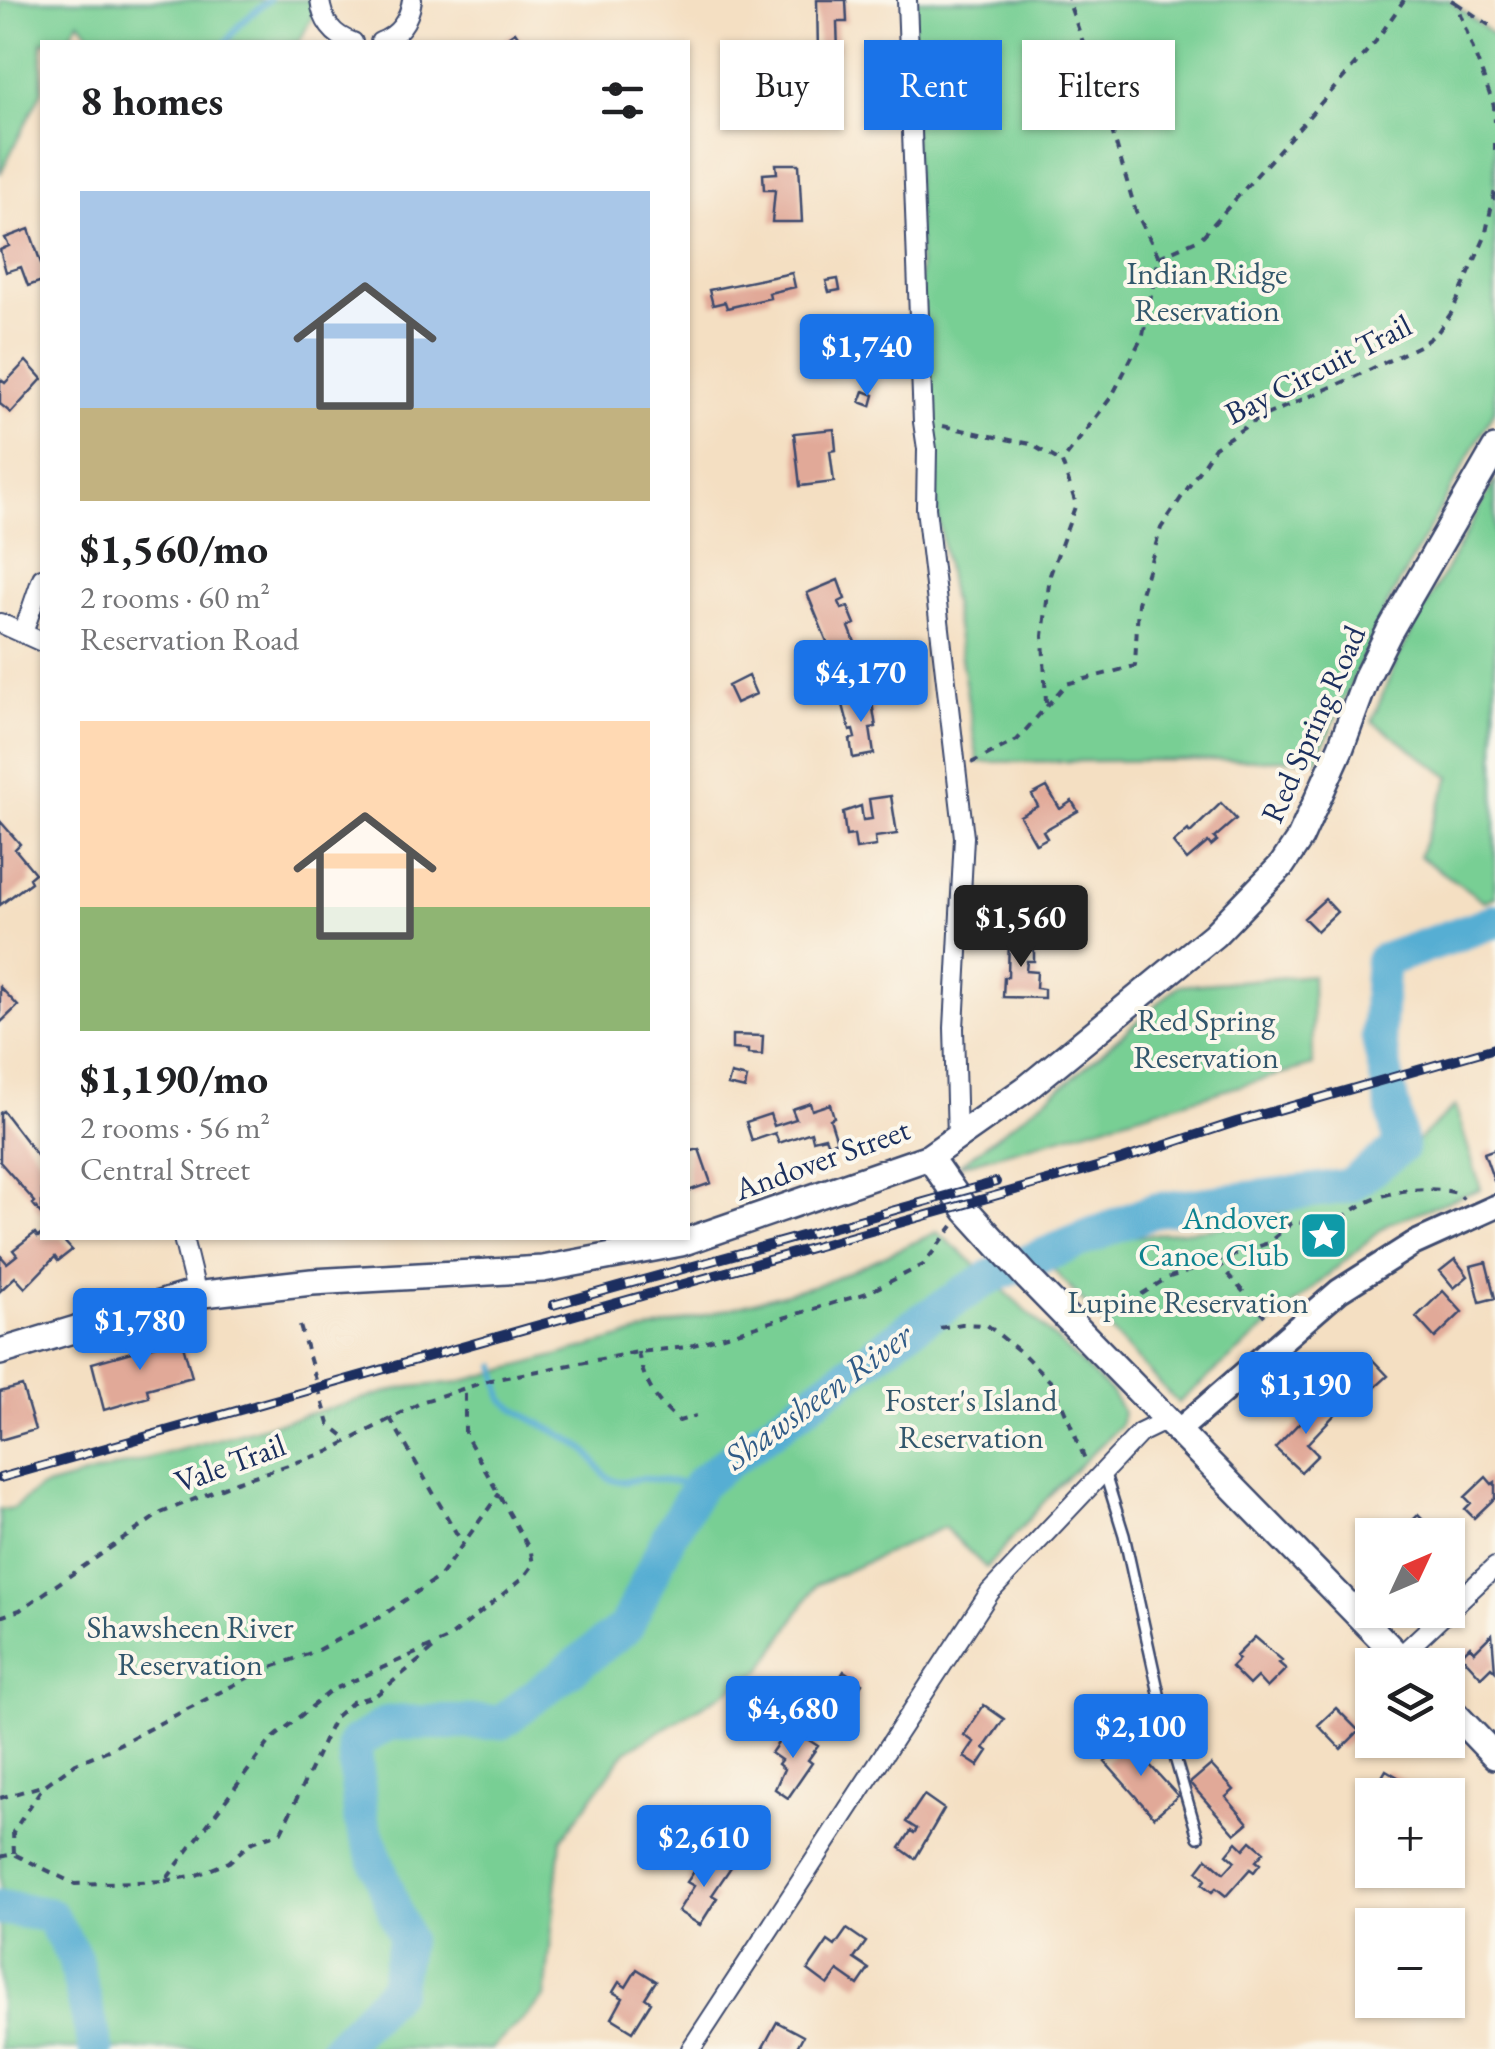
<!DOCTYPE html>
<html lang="en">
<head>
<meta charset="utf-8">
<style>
	body { margin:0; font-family:"EB Garamond",serif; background:#f6f6f6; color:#202124; height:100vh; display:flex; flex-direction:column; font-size:38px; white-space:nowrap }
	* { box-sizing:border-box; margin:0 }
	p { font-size:32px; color:#757577 }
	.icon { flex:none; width:55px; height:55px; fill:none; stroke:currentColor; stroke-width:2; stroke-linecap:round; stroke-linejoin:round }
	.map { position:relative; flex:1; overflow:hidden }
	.panel { position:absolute; left:40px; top:40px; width:650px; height:1200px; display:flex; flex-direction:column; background:#fff; border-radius:0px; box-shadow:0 2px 8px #0004 }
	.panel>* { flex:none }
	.banner { position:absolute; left:720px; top:40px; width:625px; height:90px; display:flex; gap:20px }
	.needle { width:65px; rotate:46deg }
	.fabs { position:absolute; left:1355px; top:1518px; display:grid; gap:20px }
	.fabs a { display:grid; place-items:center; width:110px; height:110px; border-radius:0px; background:#fff; box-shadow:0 2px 8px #0004; font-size:50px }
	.price { position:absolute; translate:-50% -85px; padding:0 22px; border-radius:10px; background:#1a73e8; color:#fff; font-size:32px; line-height:65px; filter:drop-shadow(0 2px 5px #0008) }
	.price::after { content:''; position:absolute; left:50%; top:60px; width:30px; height:22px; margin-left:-15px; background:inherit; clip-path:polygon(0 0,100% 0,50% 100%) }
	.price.selected { background:#222; color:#fff }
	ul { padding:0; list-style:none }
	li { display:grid; align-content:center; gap:20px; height:530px; padding:0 40px }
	li span { display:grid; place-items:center; height:310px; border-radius:0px; color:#555 }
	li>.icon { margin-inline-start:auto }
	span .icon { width:180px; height:180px; fill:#fffc; stroke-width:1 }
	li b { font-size:42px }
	h2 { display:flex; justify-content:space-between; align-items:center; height:120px; padding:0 40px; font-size:42px }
	.chip { padding:0 35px; border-radius:0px; background:#fff; box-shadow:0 2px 8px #0004; font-size:35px; line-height:90px }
	.chip.selected { background:#1a73e8; color:#fff }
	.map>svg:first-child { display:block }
	.green { fill:#78cf94; stroke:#4a7f79; stroke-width:2.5 }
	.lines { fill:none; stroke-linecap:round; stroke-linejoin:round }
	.stream { stroke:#56aed3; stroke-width:6 }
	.river { stroke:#56aed3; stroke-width:35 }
	.building { fill:#e1a998 }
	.service-casing { stroke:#3c496d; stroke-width:14 }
	.minor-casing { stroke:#3c496d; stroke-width:22 }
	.tertiary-casing { stroke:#3c496d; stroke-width:28 }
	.secondary-casing { stroke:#3c496d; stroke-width:30 }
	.path { stroke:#3c496d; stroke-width:4; stroke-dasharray:8 8; stroke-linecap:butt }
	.service { stroke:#fff; stroke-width:9 }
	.minor { stroke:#fff; stroke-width:18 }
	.tertiary { stroke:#fff; stroke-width:22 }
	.secondary { stroke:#fff; stroke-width:25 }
	.rail-casing { stroke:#1b2f5e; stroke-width:10 }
	.rail { stroke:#fbf7ec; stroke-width:6; stroke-dasharray:19; stroke-linecap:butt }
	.labels { text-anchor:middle; stroke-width:8; stroke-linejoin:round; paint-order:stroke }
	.park-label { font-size:32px; fill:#32576c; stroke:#fbf7ec }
	.street-label { font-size:32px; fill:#1b2f5e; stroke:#fbf7ec }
	.culture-label { font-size:32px; fill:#0d838f; stroke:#fbf7ec; text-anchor:end }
	.water-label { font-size:35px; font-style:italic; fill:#305b87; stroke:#fbf7ec }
</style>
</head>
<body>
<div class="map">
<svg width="1495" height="2049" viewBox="0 0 1495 2049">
	<rect width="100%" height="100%" fill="#fbf7ec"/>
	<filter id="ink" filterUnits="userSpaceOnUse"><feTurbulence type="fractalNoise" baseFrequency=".01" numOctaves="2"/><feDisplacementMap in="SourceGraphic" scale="20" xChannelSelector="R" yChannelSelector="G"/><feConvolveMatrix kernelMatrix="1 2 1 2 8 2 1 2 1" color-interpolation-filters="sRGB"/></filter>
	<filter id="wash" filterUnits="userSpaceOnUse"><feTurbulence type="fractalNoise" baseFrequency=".0048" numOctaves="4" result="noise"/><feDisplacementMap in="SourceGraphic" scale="40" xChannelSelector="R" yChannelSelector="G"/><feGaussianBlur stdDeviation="2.25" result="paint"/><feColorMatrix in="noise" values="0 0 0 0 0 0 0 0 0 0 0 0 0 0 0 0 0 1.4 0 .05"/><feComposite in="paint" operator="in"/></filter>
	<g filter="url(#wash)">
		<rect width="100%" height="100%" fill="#f4dfc2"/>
		<!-- green -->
		<path class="green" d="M0 0H321L299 42H97L79 21 67 42H42V91L0 174Z
			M908 0H1449L1495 37V409L1384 611 1317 759 978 762 927 449Z
			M1495 480V897L1484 901 1419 856 1450 777 1372 721 1397 659Z
			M1312 975 1313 1065 958 1166 1070 1080 1178 986Z
			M1455 1106 1481 1189 1389 1223 1178 1403 1032 1247 1214 1228 1360 1193Z
			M937 1232 990 1277 1112 1393 1123 1413 1120 1426 1057 1487 986 1568 944 1527 816 1585 762 1670 626 1751 561 1840 545 1998 491 2049H0V1510L14 1508 38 1489 402 1388 460 1382 827 1282Z"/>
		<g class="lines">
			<!-- stream -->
			<path class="stream" d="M226 42 241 23 269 0
				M496 1366 502 1398C526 1421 556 1428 583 1448 595 1457 600 1476 615 1481 624 1484 630 1480 638 1479 661 1477 676 1486 701 1482"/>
			<!-- river -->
			<path class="river" d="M0 1908 50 1915 74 1957 96 2049
				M336 2049 396 1988 405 1938 361 1820 354 1744 388 1723 501 1722 626 1627 670 1534 701 1482 913 1326 990 1277 1155 1210 1349 1186 1401 1147 1378 1036 1382 961 1495 921"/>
		</g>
		<g id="blocks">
			<!-- building -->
			<path class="building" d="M817 0H846L847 22H837L838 52H818Z
				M515 32 522 42H500Z
				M776 164H799L802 222H772L775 190H764L763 174 777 173Z
				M29 229 42 266V281L28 286 21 267 6 272 0 250 9 246 5 238Z
				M792 273 795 287 769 293 770 298 727 308 725 302 713 305 709 290Z
				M838 279 840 290 829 292 826 281Z
				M26 361 42 379 11 413 0 404V379L5 383Z
				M864 391 874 395 871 406 860 402Z
				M834 429 836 450 830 451 834 482 800 486 794 433Z
				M838 580 845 599 839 602 842 609 848 607 855 624 849 627 856 645 832 654 807 593Z
				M748 676 756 694 736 703 728 686Z
				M871 696 876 727 870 728 874 754 853 758 850 739 855 738 853 730 850 731 842 701Z
				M1047 787 1060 809 1072 801 1078 811 1043 831 1047 838 1036 844 1020 816 1038 806 1032 795Z
				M891 796 897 834 875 837 876 846 856 849 854 835 846 836 843 812 861 806 863 820 872 819 869 799Z
				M1221 803 1236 819 1214 838 1217 841 1211 846 1208 842 1187 860 1173 843 1188 830 1190 833Z
				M0 821 20 844 15 849 35 873 29 878 31 882 0 905Z
				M1325 899 1337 912 1317 931 1304 918Z
				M1036 905H1067V926H1036Z
				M1009 936 1034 937V961H1027L1026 971 1037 972 1036 988 1044 989V998L1003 997 1004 977H1008Z
				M0 987 18 1006 0 1023Z
				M732 1035 763 1036 762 1055 748 1054V1050L732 1049Z
				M731 1074 747 1078 745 1089 728 1085Z
				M810 1103 812 1110 830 1104 834 1117 830 1119 837 1141 828 1144 825 1137 813 1140 811 1132 779 1143 775 1133 752 1141 746 1122 770 1114 774 1126 796 1119 792 1109Z
				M3 1111 42 1162V1215L33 1204 35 1202 0 1162V1113Z
				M699 1149 711 1183 688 1191V1152Z
				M1495 1149V1181H1494L1484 1153Z
				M35 1233 38 1237 42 1234V1238H61L72 1250 58 1261 55 1257 25 1288 15 1277 0 1291V1255L7 1263 17 1255 13 1250Z
				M1455 1259 1468 1276 1454 1288 1440 1271Z
				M1486 1262 1495 1298 1480 1302 1471 1266Z
				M1443 1291 1462 1312 1435 1338 1416 1317Z
				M181 1338 192 1377 147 1389 149 1397 104 1410 92 1363Z
				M1371 1358 1388 1376 1359 1402 1342 1384Z
				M22 1386 35 1430 0 1440V1392Z
				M1329 1401 1339 1410 1307 1444 1318 1455 1301 1472 1275 1448 1303 1419 1304 1421Z
				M1486 1477 1492 1484 1495 1482V1498L1474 1518 1465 1509 1471 1503 1465 1497Z
				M1418 1515 1435 1532 1431 1535H1392L1398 1528 1401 1532Z
				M1492 1634 1495 1671 1491 1667 1481 1677 1461 1655 1470 1646 1474 1652Z
				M1255 1637 1282 1660 1279 1663 1286 1669 1267 1688 1257 1677 1249 1685 1231 1667 1239 1659 1236 1656Z
				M844 1671 862 1683 855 1694 858 1696 840 1722 820 1708Z
				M984 1705 1004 1719 984 1748 988 1751 978 1766 964 1757 974 1742 964 1735Z
				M1336 1708 1359 1731 1341 1749 1318 1725Z
				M785 1733 794 1739 798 1733 818 1746 808 1760 812 1763 788 1798 775 1789 784 1769 778 1764 781 1760 771 1753Z
				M1128 1741 1178 1796 1154 1817 1105 1762Z
				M1211 1765 1234 1790 1226 1797 1248 1823 1235 1834 1190 1783Z
				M1386 1770 1415 1787 1432 1795H1378L1373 1792Z
				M924 1795 944 1809 915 1859 900 1848 911 1831 914 1833 917 1829 906 1822Z
				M1251 1841 1264 1852 1256 1861 1260 1864 1254 1872 1250 1869 1226 1896 1216 1888 1212 1892 1202 1884 1206 1879 1197 1871 1207 1858 1224 1873 1235 1861 1227 1854 1237 1842 1244 1849Z
				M713 1857 731 1867 712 1895 717 1898 700 1925 678 1911 694 1886 687 1882 699 1864 706 1869Z
				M847 1929 866 1942 854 1959 869 1969 858 1985 838 1971 828 1985 808 1970 828 1941 835 1946Z
				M637 1969 656 1981 645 1998 651 2002 633 2031 612 2018 623 1998 613 1992 619 1982 626 1987Z
				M777 2022 803 2036 796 2049H762Z"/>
		</g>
	</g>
	<g filter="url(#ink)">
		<use href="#blocks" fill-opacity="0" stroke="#3c496d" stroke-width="2.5"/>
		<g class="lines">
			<defs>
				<path id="service" d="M1105 1474 1124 1535 1167 1730 1198 1837"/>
				<path id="minor" d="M320 0C322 20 333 36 353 42
					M907 0 923 422 927 449 926 508 964 837 954 1028 957 1138
					M380 42C399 35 409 21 412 0
					M0 623 42 642
					M23 633 42 578
					M183 1238 197 1295
					M1399 1657 1495 1567
					M691 2049 990 1592 1140 1433 1167 1420"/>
				<path id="tertiary" d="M1178 1431 1339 1291 1413 1244 1495 1207"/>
				<path id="secondary" d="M929 1157 967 1211 1028 1278 1407 1665
					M0 1352 185 1296 312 1282 543 1269 681 1243 929 1157 1027 1088 1214 935 1282 865 1300 838 1341 747 1367 676 1389 632 1495 449
					M1448 1707 1495 1756"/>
			</defs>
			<!-- service casing -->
			<use href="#service" class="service-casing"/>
			<!-- minor casing -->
			<use href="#minor" class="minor-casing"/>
			<!-- tertiary casing -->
			<use href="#tertiary" class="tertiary-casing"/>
			<!-- secondary casing -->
			<use href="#secondary" class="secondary-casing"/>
			<!-- path -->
			<path class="path" d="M1451 0 1456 3 1494 106 1495 122
				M1456 3 1495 29
				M1495 143V150
				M1159 257 1201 238 1376 41 1404 0
				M943 426 1030 444 1062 462
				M1046 703 1043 636 1050 575 1076 504 1062 462 1112 396 1143 335 1159 257 1136 212 1100 90 1068 0
				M971 763 1017 740 1066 684 1135 666 1138 603 1161 528 1215 447 1259 418 1348 380 1421 345 1437 333 1452 312 1485 237 1495 190
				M1217 1262 1270 1322
				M1101 1320 1167 1278 1268 1243 1293 1222C1306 1222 1314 1230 1328 1231 1363 1195 1410 1182 1458 1193L1463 1199
				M300 1326 329 1424 349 1440
				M940 1328 962 1324 987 1325 1023 1354 1054 1385 1087 1464
				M638 1352C643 1380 656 1403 679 1421L696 1416
				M390 1418 462 1543
				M0 1617 20 1610 161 1513 236 1482 328 1452 424 1401 491 1380 638 1352 687 1347 867 1293 923 1265 953 1226
				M0 1798 45 1785 76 1763 106 1751 261 1671 316 1651 382 1616 439 1577 499 1494
				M14 1854 13 1832 42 1788
				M0 1857 14 1854 75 1884 165 1881 271 1740 332 1690 448 1639 524 1577 533 1565 531 1552 465 1434V1389
				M165 1881 197 1875 229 1862 250 1843 281 1832 335 1717 352 1702 375 1696 437 1646"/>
			<!-- service -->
			<use href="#service" class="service"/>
			<!-- minor -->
			<use href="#minor" class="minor"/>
			<!-- tertiary -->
			<use href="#tertiary" class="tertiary"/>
			<!-- secondary -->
			<use href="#secondary" class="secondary"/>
			<defs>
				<path id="rail" d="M553 1305 996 1182
					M0 1478 1114 1162 1236 1122 1495 1048"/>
			</defs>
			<!-- rail casing -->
			<use href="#rail" class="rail-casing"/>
			<!-- rail -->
			<use href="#rail" class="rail"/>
		</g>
	</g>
	<!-- icons -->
	<defs>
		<symbol id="sight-square" viewBox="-11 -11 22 22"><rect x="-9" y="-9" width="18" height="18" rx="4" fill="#0f9aa8" stroke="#fbf7ec"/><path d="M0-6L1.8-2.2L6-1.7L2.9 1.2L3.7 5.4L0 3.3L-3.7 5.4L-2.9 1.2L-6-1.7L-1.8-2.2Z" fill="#fff"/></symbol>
	</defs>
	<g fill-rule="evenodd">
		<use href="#sight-square" x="1296" y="1208" width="55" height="55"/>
	</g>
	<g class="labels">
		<!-- park labels -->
		<g class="park-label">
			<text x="1207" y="284">Indian Ridge<tspan x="1207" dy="37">Reservation</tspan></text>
			<text x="1206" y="1031">Red Spring<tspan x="1206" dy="37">Reservation</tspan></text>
			<text x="1188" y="1313">Lupine Reservation</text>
			<text x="971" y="1411">Foster's Island<tspan x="971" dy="37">Reservation</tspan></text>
			<text x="190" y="1638">Shawsheen River<tspan x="190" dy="37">Reservation</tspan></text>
		</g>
		<!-- street labels -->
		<g class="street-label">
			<text transform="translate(1318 369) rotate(-27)" y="11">Bay Circuit Trail</text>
			<text transform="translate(1313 724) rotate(-66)" y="11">Red Spring Road</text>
			<text transform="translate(822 1159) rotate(-20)" y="11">Andover Street</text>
			<text transform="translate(230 1463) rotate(-20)" y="11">Vale Trail</text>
		</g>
		<!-- culture labels -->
		<g class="culture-label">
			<text x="1289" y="1229">Andover<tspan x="1289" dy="37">Canoe Club</tspan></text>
		</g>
		<!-- water labels -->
		<g class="water-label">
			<text transform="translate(818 1396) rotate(-36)" y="12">Shawsheen River</text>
		</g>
	</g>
</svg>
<div class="fabs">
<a><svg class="needle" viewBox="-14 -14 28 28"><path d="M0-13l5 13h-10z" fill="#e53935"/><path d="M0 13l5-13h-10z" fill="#757577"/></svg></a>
<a><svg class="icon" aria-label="layers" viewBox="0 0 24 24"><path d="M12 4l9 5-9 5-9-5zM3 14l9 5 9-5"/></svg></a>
<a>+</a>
<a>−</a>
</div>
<b class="price" style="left:867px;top:399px">$1,740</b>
<b class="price" style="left:861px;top:725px">$4,170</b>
<b class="price selected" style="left:1021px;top:970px">$1,560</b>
<b class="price" style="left:140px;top:1373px">$1,780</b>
<b class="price" style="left:1306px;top:1437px">$1,190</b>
<b class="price" style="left:793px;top:1761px">$4,680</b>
<b class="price" style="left:1141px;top:1779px">$2,100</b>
<b class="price" style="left:704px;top:1890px">$2,610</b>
<div class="banner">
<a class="chip">Buy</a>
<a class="chip selected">Rent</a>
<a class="chip">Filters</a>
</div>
<section class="panel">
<h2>8 homes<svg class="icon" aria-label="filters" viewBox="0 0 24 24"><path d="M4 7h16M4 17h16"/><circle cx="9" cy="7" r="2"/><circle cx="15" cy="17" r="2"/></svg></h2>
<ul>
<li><span style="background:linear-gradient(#a9c7e8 70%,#c2b280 0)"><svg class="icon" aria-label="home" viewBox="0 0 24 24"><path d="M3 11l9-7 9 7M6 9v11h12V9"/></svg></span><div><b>$1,560/mo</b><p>2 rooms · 60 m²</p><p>Reservation Road</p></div></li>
<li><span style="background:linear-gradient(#ffd9b3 60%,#8fb573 0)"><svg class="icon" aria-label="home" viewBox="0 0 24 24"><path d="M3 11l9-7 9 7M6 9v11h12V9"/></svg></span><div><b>$1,190/mo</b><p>2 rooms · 56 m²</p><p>Central Street</p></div></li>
</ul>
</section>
</div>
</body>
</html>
